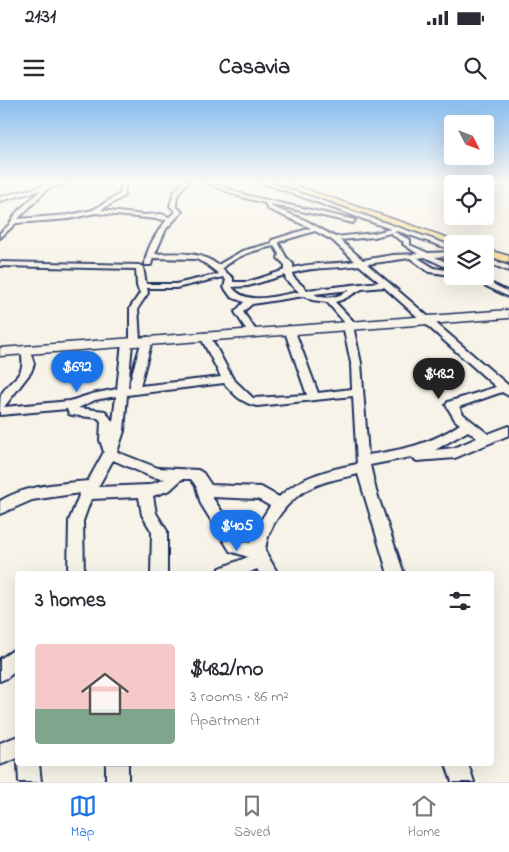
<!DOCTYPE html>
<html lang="en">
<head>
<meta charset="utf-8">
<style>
	body { margin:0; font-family:"Indie Flower",sans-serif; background:#f2f2f3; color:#2b2b33; height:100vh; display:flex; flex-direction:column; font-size:19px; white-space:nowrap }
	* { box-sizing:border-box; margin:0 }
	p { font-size:16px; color:#7c7c81 }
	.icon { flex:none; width:28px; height:28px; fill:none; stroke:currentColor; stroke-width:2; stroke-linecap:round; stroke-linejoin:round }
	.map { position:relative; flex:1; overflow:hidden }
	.sheet { position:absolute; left:15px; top:471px; width:479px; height:195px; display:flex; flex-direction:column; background:#fff; border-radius:5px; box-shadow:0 5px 20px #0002 }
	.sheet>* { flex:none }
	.needle { width:32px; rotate:132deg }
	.tools { position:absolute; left:444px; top:15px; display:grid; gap:10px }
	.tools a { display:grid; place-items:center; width:50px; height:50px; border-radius:5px; background:#fff; box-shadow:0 5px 20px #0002; font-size:25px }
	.price { position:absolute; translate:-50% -42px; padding:0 11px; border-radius:18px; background:#1a73e8; color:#fff; font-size:16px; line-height:32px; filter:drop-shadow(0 1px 2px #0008) }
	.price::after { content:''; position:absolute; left:50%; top:30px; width:15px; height:11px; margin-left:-8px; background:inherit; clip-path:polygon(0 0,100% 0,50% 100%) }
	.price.on { background:#222; color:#fff }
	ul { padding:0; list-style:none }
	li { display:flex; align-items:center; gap:15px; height:125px; padding:0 20px }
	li+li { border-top:1px solid #e1e1e2 }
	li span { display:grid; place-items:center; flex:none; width:140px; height:100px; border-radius:5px; color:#555 }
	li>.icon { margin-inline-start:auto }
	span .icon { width:60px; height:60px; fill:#fffc; stroke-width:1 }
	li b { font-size:21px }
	h2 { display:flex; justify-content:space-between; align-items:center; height:60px; padding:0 20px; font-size:21px }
	.status { display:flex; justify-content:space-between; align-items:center; height:35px; padding:0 25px; background:#fff; direction:ltr }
	.status svg { height:14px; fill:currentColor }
	header { display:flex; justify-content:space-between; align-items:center; height:65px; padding:0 20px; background:#fff; font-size:22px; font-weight:800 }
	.menu { display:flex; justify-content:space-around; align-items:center; height:70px; border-top:1px solid #e1e1e2; background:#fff; font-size:14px; color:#7c7c81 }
	.menu a { display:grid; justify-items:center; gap:2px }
	.menu .on { color:#1a73e8 }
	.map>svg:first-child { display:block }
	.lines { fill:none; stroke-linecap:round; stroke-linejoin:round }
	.street-casing { stroke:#1b2f5e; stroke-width:4 }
	.secondary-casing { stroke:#1b2f5e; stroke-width:3 }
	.primary-casing { stroke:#1b2f5e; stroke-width:3 }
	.street { fill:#f7f3e8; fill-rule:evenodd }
	.secondary { fill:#f7f3e8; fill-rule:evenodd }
	.primary { fill:#fcde96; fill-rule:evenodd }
</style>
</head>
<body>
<div class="status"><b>21:31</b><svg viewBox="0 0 49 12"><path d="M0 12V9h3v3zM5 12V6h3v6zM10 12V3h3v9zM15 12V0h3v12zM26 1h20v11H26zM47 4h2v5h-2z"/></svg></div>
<header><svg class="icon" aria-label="menu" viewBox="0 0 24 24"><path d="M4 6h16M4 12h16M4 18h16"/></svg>Casavia<svg class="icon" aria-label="search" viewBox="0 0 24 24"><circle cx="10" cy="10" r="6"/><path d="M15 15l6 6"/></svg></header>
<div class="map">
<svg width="509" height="682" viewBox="0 0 509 682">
	<rect width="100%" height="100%" fill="#f7f3e8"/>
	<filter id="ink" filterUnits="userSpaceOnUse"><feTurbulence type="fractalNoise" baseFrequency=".02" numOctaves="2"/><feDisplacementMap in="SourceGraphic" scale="10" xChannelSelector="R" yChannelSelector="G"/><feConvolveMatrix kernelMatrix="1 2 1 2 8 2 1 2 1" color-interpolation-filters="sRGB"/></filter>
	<g filter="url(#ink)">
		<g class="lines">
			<defs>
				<path id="street" d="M47 81H52L50 85 73 81 47 89 18 119 69 115 93 110 120 94 122 81H126L124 96 101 110 144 115 161 114 169 117 176 112 170 106 174 92 184 81H189C181 89 176 94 176 106L182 112 166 129 155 154C177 153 200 151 218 165L242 151 272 143V140L311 128 268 109 265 103 241 97 202 81H209L245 95 355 120 353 123 271 104 272 107 305 120 335 137 374 133 391 129 258 81H265L452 146V150L450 149 398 131 374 137 340 140 363 160 393 155 418 154 403 144 404 142 392 135V133L394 132 410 140V145L428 153 452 152V156L435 157 452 165V170L425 157 418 158 434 168 452 171V175L429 172 410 158 367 164 509 286V296L502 292 459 307 463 314 488 334 509 326V335L455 358 417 361 411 357 370 365 376 391 404 474H388L358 374C343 378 327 380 313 387 289 397 267 426 265 451L278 474H260L257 469 246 474H218L220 468 248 457 230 451 201 404 196 386 191 379H182L170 390 153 396 156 413 167 431V474H151L152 432 142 415 139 397 91 399 83 421 84 474H68L69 421 80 393 32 400 0 414V401C26 385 58 384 88 381L104 352 100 340 101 321 98 318 72 315 69 314 67 309 0 315C0 309 0 300 1 295 13 275 27 278 21 250L26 247 29 248 34 264 31 272 4 307 70 301 92 294 117 289 122 242 124 240H130V208L140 193 137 186 136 169 0 166V162L139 165 143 167 146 184H176L219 174 206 164 196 159 153 158 151 165H145C145 151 157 131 167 120L95 113 69 119 16 123 0 138V133L9 125 17 112 41 90 0 101V97L43 86ZM315 131 332 140 355 161C334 165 313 162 293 168V164L286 157 278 142ZM274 146 279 154 278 158 285 165V170L248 182H233V178L222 169C237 155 255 150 274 146ZM359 165 379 182 307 190 293 177V173C315 166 337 169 359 165ZM285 175 286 180 299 192C277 195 247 207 232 187L248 186ZM223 177 226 180 224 187 231 197 244 202 235 212 249 234 252 235 257 232 243 212 252 204 304 196 312 200 327 202 345 223 343 225 351 263 352 289 318 293 294 229 289 226 284 229 307 295 253 298 233 279 210 236 205 233 200 236 221 277 140 286 152 240 147 237 142 240 130 281V287L128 288 132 243H138L140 241 138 208 148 193 147 188H176ZM384 187 496 287 448 302 446 305 455 320 460 324C432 344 402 350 368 355L361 263 353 226 356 224 335 202 344 199 362 189ZM350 190C338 197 326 201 314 194ZM224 283C234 295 242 303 257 306L353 296 357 364C328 370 301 376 279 397L261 387 211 385 203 373 198 370 158 368 117 352 124 331 127 295ZM116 296 113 322 105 311 78 308 95 300ZM468 331 477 338 454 348 435 350ZM113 360 152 377 165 379 149 385 98 387ZM212 397 258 399 270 406 256 428 250 443 242 441Z
					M485 158 509 166V171L485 162Z
					M465 176H476L509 192V197Z
					M18 547V569L7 578 0 581V559Z
					M18 636V658L0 665V643Z
					M18 663 39 664 41 682H19Z
					M106 664H128V682H106Z
					M446 664H468L474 682H452Z"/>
				<path id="secondary" d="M509 210V218L0 256V248Z"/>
				<path id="primary" d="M271 81H282L466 144H452Z
					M485 149 509 156V163L485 155Z"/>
			</defs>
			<!-- street casing -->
			<use href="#street" class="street-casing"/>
			<!-- secondary casing -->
			<use href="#secondary" class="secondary-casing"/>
			<!-- primary casing -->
			<use href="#primary" class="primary-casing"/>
			<!-- street -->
			<use href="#street" class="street"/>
			<!-- secondary -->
			<use href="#secondary" class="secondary"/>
			<!-- primary -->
			<use href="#primary" class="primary"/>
		</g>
	</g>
	<!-- sky -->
	<linearGradient id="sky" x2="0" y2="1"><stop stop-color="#88bdee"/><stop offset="0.46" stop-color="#fbfaf5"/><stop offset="1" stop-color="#fbfaf5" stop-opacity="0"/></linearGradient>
	<rect width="509" height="177" fill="url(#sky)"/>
</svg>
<div class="tools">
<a><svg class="needle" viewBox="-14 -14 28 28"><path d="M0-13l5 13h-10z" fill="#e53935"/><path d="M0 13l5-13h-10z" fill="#7c7c81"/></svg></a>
<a><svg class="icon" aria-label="locate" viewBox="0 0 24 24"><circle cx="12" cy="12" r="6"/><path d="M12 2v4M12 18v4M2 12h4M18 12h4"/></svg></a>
<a><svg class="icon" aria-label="layers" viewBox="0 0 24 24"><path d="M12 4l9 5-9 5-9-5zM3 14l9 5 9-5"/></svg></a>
</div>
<b class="price" style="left:77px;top:293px">$692</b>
<b class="price on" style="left:439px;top:300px">$482</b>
<b class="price" style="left:237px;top:452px">$405</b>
<section class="sheet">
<h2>3 homes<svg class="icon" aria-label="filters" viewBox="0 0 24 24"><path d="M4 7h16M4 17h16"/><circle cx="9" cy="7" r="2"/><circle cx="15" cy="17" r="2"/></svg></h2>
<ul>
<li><span style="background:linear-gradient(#f6c9c9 65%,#7fa58c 0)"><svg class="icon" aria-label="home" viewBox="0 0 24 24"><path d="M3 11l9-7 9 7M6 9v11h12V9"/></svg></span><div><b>$482/mo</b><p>3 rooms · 86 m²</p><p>Apartment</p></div></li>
</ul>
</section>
</div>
<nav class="menu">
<a class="on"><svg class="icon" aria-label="map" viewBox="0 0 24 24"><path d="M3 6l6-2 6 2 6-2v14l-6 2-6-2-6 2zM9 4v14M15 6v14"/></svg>Map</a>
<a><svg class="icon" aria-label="saved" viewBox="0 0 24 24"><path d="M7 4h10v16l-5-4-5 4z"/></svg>Saved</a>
<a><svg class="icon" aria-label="home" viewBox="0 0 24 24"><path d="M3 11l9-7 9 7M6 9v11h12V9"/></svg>Home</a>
</nav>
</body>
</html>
